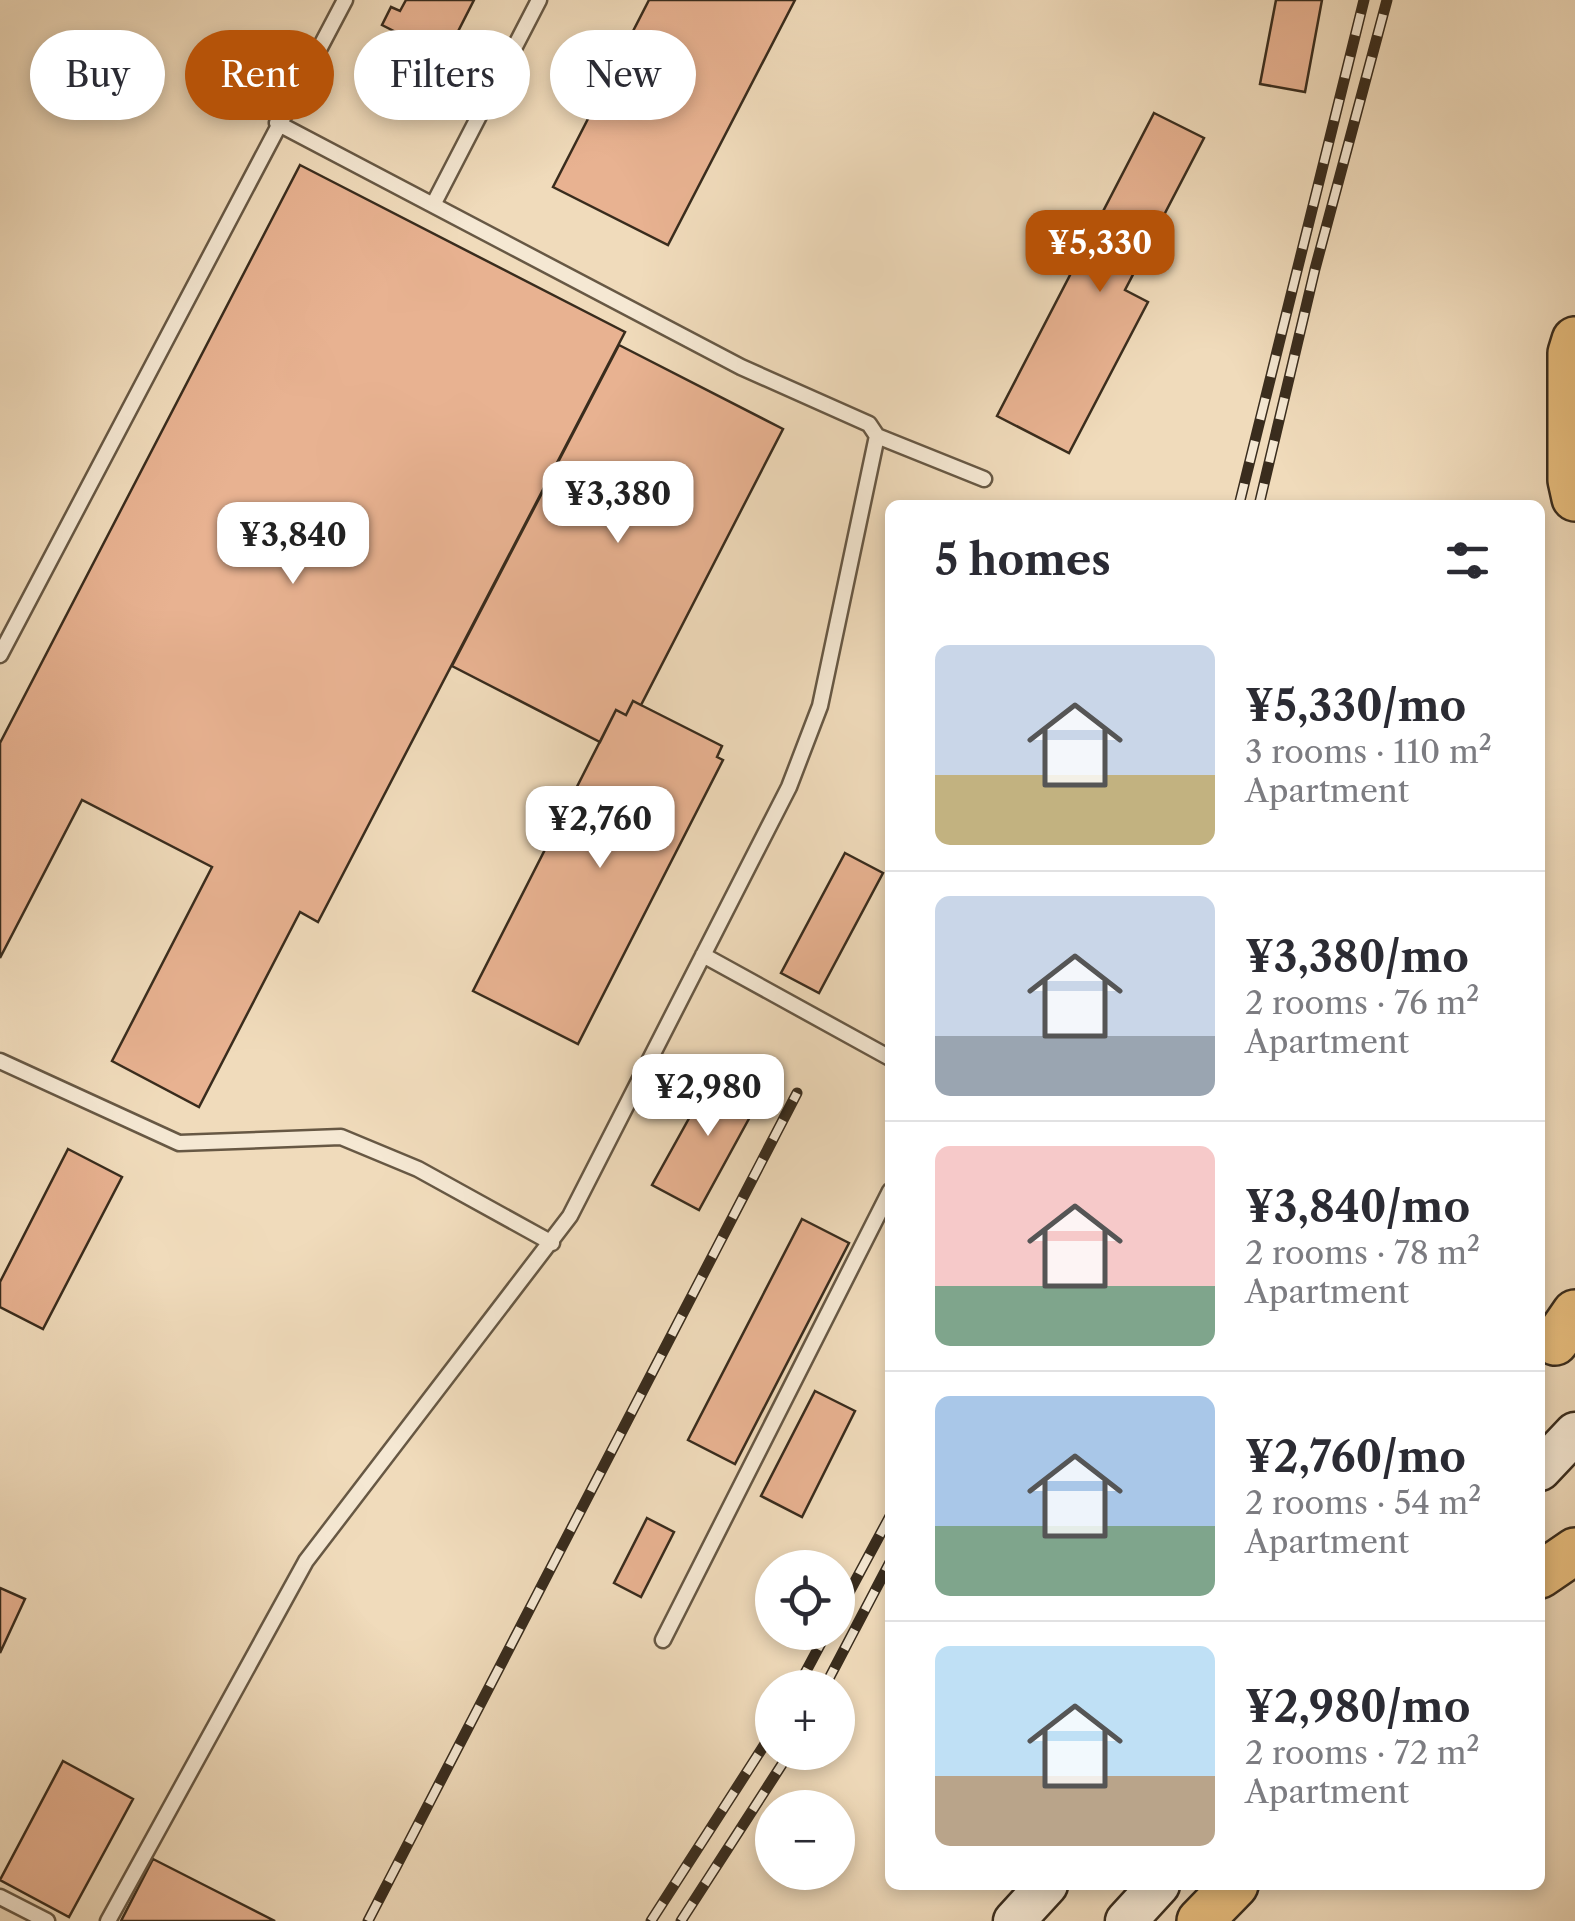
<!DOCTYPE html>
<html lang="en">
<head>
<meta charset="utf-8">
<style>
	body { margin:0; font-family:"Libre Caslon Text",serif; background:#f7f7f7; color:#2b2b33; height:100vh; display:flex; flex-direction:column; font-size:38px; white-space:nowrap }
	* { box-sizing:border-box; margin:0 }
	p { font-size:32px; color:#7c7c81 }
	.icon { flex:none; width:55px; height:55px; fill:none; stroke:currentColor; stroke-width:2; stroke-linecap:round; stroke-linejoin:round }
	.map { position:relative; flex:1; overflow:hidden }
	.sheet { position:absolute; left:885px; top:500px; width:660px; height:1390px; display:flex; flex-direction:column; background:#fff; border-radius:15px; box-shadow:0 5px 15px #0003 }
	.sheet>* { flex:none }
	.banner { position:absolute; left:30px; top:30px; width:705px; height:90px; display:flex; gap:20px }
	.buttons { position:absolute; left:755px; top:1550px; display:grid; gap:20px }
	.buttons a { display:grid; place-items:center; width:100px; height:100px; border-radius:50%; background:#fff; box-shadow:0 5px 15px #0003; font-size:50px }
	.price { position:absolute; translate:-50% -85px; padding:0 22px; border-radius:20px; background:#fff; color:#222; font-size:32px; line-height:65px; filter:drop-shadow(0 2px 5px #0008) }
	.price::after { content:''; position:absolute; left:50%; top:60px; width:30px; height:22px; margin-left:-15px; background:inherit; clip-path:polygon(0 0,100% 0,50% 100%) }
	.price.active { background:#b45309; color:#fff }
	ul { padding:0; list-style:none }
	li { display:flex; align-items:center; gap:30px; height:250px; padding:0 50px }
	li+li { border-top:2px solid #e1e1e2 }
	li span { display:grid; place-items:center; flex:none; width:280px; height:200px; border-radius:15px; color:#555 }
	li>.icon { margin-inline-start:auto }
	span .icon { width:120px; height:120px; fill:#fffc; stroke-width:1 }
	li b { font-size:42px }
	h2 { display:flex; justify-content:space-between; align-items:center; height:120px; padding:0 50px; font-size:42px }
	.chip { padding:0 35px; border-radius:45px; background:#fff; box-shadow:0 5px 15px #0003; font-size:35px; line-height:90px }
	.chip.active { background:#b45309; color:#fff }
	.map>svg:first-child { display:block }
	.building { fill:#e8b291; stroke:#392c1d; stroke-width:2.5 }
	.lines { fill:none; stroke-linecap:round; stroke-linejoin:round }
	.lane-casing { stroke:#675844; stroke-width:19 }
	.secondary-casing { stroke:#392c1d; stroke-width:45 }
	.primary-casing { stroke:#392c1d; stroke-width:50 }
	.lane { stroke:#f5e8d3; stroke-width:14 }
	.secondary { stroke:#f5e8d3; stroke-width:40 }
	.primary { stroke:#e8be7e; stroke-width:45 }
	.rail-casing { stroke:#392c1d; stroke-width:11 }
	.rail { stroke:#f5e8d3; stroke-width:8; stroke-dasharray:22; stroke-linecap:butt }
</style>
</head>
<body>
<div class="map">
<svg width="1575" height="1921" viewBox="0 0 1575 1921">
	<rect width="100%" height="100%" fill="#f0dbbb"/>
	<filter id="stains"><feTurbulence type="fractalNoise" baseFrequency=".002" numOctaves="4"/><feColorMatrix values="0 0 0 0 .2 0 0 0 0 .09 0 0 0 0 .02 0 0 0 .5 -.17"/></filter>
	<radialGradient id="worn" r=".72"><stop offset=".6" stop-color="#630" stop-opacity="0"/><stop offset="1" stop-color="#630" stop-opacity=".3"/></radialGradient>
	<!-- building -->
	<path class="building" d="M406 0H474L445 57 382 25 391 7 400 11Z
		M649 0H795L668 245 553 187Z
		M1276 0H1322L1305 92 1260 84Z
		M1154 113 1204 138 1125 290 1148 302 1069 453 997 416Z
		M300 165 625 332 318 922 300 912 199 1107 112 1061 212 867 82 800 0 958V743Z
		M619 345 783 429 641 705 633 701 626 715 616 710 600 742 452 666Z
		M633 701 722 746 717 757 723 760 578 1044 473 991 616 710 626 715Z
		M845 853 883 873 819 993 781 973Z
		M717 1068 763 1093 699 1210 652 1185Z
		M68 1149 122 1177 43 1329 0 1307V1282Z
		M802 1219 849 1243 735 1464 688 1440Z
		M815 1391 855 1411 802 1517 761 1496Z
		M647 1518 674 1532 641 1597 614 1583Z
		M0 1588 25 1599 0 1653Z
		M63 1761 133 1799 69 1917 0 1880Z
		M153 1859 210 1888 275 1921H121Z"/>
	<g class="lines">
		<defs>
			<path id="lane" d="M277 123 741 367 869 424 877 436 984 479
				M433 205 539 0
				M0 655 345 0
				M703 955 890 1058
				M0 1061 179 1143 341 1137 418 1169 552 1243
				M663 1640 890 1191
				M0 1897 47 1921
				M108 1921 306 1561 570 1216 789 787 820 706 877 436"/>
			<path id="secondary" d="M1540 1470 1575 1433
				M1014 1921 1047 1885
				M1126 1921 1159 1885"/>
			<path id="primary" d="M1575 340 1571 353V480L1575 498
				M1555 1342 1575 1313
				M1540 1575 1575 1551
				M1200 1921 1235 1885"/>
		</defs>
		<!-- lane casing -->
		<use href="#lane" class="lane-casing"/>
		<!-- secondary casing -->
		<use href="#secondary" class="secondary-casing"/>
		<!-- primary casing -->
		<use href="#primary" class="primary-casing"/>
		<!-- lane -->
		<use href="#lane" class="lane"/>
		<!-- secondary -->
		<use href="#secondary" class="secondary"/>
		<!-- primary -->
		<use href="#primary" class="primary"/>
		<defs>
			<path id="rail" d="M1239 505 1364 0
				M1259 505 1315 269 1387 0
				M838 1613 890 1516
				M797 1688 827 1632
				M824 1688 890 1562
				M368 1921 797 1093
				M651 1921 772 1733
				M681 1921 790 1752"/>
		</defs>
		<!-- rail casing -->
		<use href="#rail" class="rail-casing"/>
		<!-- rail -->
		<use href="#rail" class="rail"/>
	</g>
	<rect width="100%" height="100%" filter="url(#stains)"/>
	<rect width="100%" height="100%" fill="url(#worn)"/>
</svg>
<div class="buttons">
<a><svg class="icon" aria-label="locate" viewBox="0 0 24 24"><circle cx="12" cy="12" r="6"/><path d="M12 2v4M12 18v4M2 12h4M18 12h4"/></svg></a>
<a>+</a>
<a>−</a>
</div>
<b class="price active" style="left:1100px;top:295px">¥5,330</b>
<b class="price" style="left:618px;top:546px">¥3,380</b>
<b class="price" style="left:293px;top:587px">¥3,840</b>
<b class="price" style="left:600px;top:871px">¥2,760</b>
<b class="price" style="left:708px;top:1139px">¥2,980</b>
<div class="banner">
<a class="chip">Buy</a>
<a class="chip active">Rent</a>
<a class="chip">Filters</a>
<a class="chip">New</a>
</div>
<section class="sheet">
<h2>5 homes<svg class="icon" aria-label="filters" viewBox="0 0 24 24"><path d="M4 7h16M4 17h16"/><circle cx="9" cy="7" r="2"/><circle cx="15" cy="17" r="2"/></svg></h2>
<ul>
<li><span style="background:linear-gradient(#c9d6e8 65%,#c2b280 0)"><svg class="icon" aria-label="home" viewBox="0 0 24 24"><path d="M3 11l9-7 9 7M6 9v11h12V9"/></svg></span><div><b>¥5,330/mo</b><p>3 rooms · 110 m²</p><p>Apartment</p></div></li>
<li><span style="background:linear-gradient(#c9d6e8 70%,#9aa5b1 0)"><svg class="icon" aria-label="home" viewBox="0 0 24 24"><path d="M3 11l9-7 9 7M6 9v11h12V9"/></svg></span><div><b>¥3,380/mo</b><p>2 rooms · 76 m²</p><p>Apartment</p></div></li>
<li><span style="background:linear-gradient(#f6c9c9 70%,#7fa58c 0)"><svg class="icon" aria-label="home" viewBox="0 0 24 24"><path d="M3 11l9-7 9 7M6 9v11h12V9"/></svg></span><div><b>¥3,840/mo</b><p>2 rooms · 78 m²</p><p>Apartment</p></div></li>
<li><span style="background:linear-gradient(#a9c7e8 65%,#7fa58c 0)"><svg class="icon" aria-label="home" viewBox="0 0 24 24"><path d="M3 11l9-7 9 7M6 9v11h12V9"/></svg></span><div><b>¥2,760/mo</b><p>2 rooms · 54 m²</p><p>Apartment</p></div></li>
<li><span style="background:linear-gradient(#bfe0f5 65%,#b9a48a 0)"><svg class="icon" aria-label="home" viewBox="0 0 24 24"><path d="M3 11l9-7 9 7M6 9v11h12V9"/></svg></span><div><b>¥2,980/mo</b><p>2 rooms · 72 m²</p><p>Apartment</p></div></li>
</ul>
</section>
</div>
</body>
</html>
